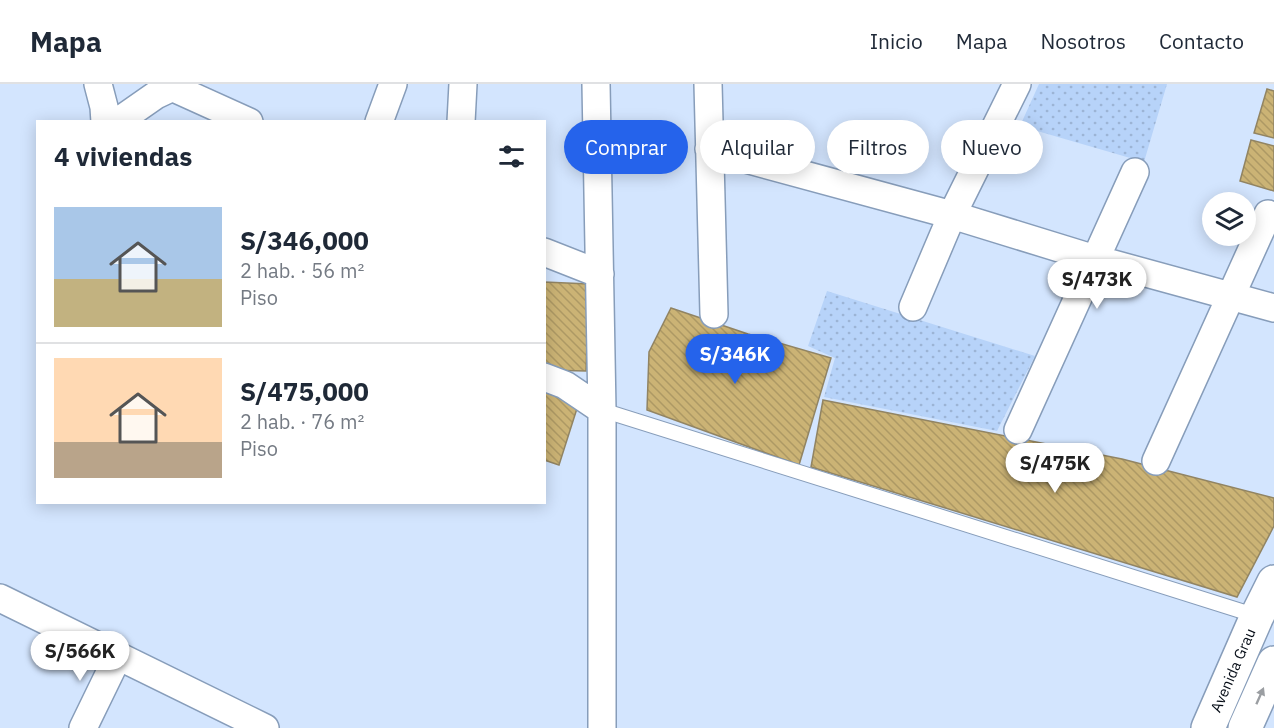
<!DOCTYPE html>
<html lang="es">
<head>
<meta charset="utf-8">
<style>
	body { margin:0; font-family:"IBM Plex Sans",sans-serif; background:#f6f6f7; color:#1f2937; height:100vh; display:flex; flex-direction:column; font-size:22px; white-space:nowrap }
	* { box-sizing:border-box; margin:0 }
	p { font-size:20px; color:#747a83 }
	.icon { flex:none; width:33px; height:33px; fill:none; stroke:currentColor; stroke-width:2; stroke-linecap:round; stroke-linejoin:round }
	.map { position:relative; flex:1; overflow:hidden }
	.panel { position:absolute; left:36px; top:36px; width:510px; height:384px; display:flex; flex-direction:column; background:#fff; border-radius:0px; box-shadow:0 3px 15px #0003 }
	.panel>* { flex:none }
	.hud { position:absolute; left:564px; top:36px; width:570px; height:54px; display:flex; gap:12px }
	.tools { position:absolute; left:1202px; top:108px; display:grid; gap:12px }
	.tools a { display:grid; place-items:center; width:54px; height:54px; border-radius:50%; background:#fff; box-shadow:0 3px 15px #0003; font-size:30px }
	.price { position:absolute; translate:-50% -51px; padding:0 14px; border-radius:21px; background:#fff; color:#222; font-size:20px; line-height:39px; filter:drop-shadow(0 2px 3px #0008) }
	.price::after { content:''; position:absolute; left:50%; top:36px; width:18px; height:14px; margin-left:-9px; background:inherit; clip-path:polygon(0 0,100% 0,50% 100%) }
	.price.selected { background:#2563eb; color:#fff }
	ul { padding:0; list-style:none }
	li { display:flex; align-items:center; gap:18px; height:150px; padding:0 18px }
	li+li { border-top:2px solid #e0e1e3 }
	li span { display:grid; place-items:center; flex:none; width:168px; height:120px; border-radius:0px; color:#555 }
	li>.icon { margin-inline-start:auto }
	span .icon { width:72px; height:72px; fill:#fffc; stroke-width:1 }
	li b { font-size:26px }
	h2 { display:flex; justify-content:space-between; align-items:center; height:72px; padding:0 18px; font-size:26px }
	.tag { padding:0 21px; border-radius:27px; background:#fff; box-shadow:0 3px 15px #0003; font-size:21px; line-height:54px }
	.tag.selected { background:#2563eb; color:#fff }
	header { display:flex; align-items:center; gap:36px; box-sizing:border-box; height:84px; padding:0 30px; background:#fff; border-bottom:2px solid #e0e1e3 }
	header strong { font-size:28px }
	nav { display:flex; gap:33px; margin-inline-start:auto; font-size:21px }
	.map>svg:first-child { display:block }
	.park { fill:url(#park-dots) }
	.building { fill:url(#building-back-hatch); stroke:#918463; stroke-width:1.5 }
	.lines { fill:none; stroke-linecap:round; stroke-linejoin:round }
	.service-casing { stroke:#879dba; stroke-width:16 }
	.minor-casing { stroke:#879dba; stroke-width:30 }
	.tertiary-casing { stroke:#879dba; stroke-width:36 }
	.service { stroke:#fff; stroke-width:14 }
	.minor { stroke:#fff; stroke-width:27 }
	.tertiary { stroke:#fff; stroke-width:33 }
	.oneway { fill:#9b9ea2 }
	.labels { text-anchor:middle; stroke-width:4.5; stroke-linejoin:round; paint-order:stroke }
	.street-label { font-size:15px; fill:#050c16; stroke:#fff }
</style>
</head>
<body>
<header>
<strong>Mapa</strong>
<nav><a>Inicio</a><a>Mapa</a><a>Nosotros</a><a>Contacto</a></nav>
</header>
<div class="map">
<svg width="1274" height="644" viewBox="0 0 1274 644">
	<defs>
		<pattern id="park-dots" width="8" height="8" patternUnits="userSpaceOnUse" patternTransform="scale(1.5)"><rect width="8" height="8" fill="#b7d3f9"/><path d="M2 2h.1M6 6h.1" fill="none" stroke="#9cb4d5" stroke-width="1.8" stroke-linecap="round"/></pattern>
		<pattern id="building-back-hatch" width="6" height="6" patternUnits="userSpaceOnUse" patternTransform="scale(1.5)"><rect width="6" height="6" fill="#cbb375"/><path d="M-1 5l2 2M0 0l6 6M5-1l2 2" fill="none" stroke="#ad9964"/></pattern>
	</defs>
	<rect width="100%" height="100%" fill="#d3e5fe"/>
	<!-- park -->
	<path class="park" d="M1039 0H1167L1144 78 1020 42Z
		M827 207 1035 272 997 347 824 313 835 274 808 262Z"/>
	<!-- building -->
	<path class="building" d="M1267 5 1274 7V54L1254 49Z
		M1251 56 1274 62V107L1240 97Z
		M544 198 589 200 586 287 544 286Z
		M671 224 748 250 831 274 799 381 647 326 649 268Z
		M544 304 580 315 559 381 544 376Z
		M823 316 1122 375 1274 414V442L1237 513 811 383Z"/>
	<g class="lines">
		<defs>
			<path id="service" d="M602 326 1257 532"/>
			<path id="minor" d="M98 0 104 23 105 38
				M165 0 249 38
				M596 0 602 326V644
				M708 0 714 230
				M120 38 123 34 156 11 173 3
				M379 38 393 0
				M461 38 463 0
				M709 65 952 131 1095 175 1274 224
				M544 168 600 190
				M913 223 952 131 1017 0
				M544 293 565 301 602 326
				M1018 346 1135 88
				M1156 377 1268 130
				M0 514 265 644
				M83 644 118 572"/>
			<g id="tertiary">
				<path id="s1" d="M1208 644 1257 532 1274 498"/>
				<path d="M1245 644 1274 579"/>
			</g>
		</defs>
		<!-- service casing -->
		<use href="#service" class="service-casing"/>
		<!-- minor casing -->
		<use href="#minor" class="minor-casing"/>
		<!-- tertiary casing -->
		<use href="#tertiary" class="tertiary-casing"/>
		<!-- service -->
		<use href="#service" class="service"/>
		<!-- minor -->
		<use href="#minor" class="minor"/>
		<!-- tertiary -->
		<use href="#tertiary" class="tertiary"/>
	</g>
	<!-- one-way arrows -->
	<defs><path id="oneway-solid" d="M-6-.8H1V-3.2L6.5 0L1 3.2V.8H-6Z" transform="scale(1.5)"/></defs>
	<use class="oneway" href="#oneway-solid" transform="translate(1260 612) rotate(-66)"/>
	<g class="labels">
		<!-- street labels -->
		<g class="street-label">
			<text dy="5" stroke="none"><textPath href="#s1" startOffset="63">Avenida Grau</textPath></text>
		</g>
	</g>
</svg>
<div class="tools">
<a><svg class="icon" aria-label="layers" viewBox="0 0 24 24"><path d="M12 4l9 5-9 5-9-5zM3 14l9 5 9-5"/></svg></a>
</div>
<b class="price" style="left:1097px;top:226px">S/473K</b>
<b class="price selected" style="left:735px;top:301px">S/346K</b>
<b class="price" style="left:1055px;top:410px">S/475K</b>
<b class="price" style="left:80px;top:598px">S/566K</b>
<div class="hud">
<a class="tag selected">Comprar</a>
<a class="tag">Alquilar</a>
<a class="tag">Filtros</a>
<a class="tag">Nuevo</a>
</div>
<section class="panel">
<h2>4 viviendas<svg class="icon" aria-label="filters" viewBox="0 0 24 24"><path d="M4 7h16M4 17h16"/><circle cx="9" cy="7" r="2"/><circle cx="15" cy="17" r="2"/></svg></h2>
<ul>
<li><span style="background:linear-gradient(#a9c7e8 60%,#c2b280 0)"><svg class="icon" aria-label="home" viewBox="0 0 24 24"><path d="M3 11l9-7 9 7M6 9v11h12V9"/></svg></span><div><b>S/346,000</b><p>2 hab. · 56 m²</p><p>Piso</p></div></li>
<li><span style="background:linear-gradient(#ffd9b3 70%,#b9a48a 0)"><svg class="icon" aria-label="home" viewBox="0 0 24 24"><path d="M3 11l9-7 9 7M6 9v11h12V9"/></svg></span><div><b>S/475,000</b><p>2 hab. · 76 m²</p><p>Piso</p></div></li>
</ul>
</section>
</div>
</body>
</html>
